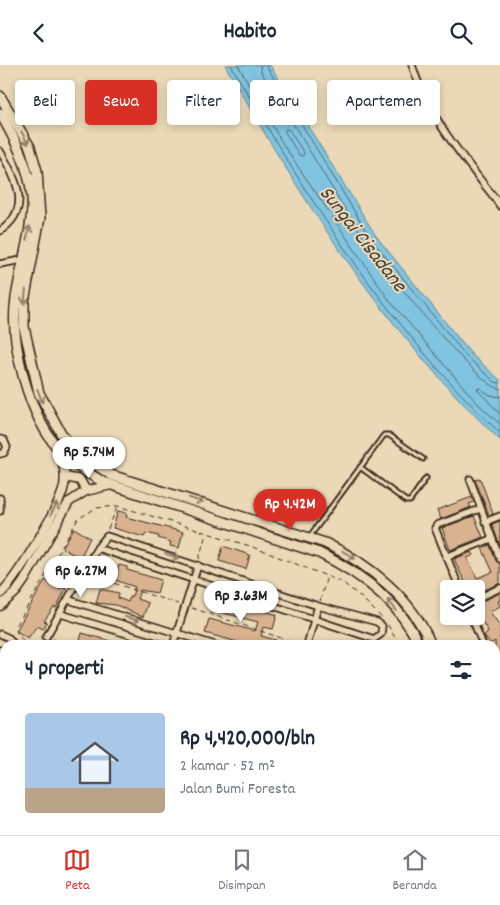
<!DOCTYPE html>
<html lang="id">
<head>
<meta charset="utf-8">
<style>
	body { margin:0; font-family:Dekko,sans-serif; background:#f6f6f7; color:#1f2937; height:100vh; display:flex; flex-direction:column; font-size:19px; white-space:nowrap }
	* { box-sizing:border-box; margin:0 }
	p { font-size:16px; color:#747a83 }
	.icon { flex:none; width:28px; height:28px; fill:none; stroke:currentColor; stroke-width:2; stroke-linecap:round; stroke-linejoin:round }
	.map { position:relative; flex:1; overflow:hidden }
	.sheet { position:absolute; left:0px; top:575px; width:500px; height:195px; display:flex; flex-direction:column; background:#fff; border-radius:15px 15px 0 0; box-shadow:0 2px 8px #0003 }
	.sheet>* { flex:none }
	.hud { position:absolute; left:15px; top:15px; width:470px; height:45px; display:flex; gap:10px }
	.buttons { position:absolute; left:440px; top:515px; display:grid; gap:10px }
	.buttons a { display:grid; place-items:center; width:45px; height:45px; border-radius:5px; background:#fff; box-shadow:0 2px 8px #0003; font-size:25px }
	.price { position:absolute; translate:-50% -42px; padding:0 11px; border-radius:18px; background:#fff; color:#222; font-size:16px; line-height:32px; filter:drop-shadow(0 1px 2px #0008) }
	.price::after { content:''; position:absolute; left:50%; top:30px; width:15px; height:11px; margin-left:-8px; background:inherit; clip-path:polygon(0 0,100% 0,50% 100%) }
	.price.selected { background:#d93025; color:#fff }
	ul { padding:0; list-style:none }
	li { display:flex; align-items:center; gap:15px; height:125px; padding:0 25px }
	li+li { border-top:1px solid #e0e1e3 }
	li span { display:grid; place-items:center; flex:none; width:140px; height:100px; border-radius:5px; color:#555 }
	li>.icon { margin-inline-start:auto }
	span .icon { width:60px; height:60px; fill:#fffc; stroke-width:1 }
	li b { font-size:21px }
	h2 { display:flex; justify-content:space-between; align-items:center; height:60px; padding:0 25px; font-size:21px }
	.pill { padding:0 18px; border-radius:5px; background:#fff; box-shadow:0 2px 8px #0003; font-size:18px; line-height:45px }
	.pill.selected { background:#d93025; color:#fff }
	header { display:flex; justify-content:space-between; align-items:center; height:65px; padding:0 25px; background:#fff; font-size:22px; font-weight:800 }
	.tabs { display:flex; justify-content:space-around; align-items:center; height:70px; border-top:1px solid #e0e1e3; background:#fff; font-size:14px; color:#747a83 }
	.tabs a { display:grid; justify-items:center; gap:2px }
	.tabs .selected { color:#d93025 }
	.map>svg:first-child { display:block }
	.built { fill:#e2caa8 }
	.green { fill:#bfda91; stroke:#7d8258 }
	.water { fill:#80c4e1; stroke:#648693 }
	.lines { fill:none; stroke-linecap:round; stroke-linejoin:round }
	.shore { stroke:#57686c; stroke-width:1 }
	.building { fill:#d9b390; stroke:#3b2a1e }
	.service-casing { stroke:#3b2a1e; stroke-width:7 }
	.minor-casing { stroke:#3b2a1e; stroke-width:9 }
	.tertiary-casing { stroke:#3b2a1e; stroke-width:11 }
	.secondary-casing { stroke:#3b2a1e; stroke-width:12 }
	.path { stroke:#3b2a1e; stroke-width:1; stroke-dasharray:5 4; stroke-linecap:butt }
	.service { stroke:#ead8b6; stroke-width:3 }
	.minor { stroke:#ead8b6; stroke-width:5.5 }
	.tertiary { stroke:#ead8b6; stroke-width:8 }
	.secondary { stroke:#ead8b6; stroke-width:9 }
	.oneway { stroke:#92816a }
	.labels { text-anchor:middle; stroke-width:4; stroke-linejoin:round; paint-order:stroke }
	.water-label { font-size:21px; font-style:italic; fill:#45413b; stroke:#ead8b6 }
</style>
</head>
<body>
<header><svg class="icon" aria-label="back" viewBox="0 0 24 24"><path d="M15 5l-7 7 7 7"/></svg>Habito<svg class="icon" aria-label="search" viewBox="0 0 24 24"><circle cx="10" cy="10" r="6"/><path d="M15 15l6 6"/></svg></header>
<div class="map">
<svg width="500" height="770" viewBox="0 0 500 770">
	<rect width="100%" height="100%" fill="#ead8b6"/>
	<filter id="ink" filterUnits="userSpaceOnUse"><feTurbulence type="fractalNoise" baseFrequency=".02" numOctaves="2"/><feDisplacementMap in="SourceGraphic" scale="10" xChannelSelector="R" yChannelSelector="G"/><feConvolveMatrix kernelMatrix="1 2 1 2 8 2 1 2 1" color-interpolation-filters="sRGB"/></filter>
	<g filter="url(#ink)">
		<!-- built -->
		<path class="built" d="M495 633 500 634V770H480L478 765H495Z"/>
		<!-- green -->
		<path class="green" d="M495 680 500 682V770H492L489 765H495Z"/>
		<!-- water -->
		<path class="water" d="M225 0H270L376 171 471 289 500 315V375C387 269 301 134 225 0Z"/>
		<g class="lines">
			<!-- shore -->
			<path class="shore" d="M231 0C305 130 390 265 500 368
				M238 0 284 81 389 235 478 339 500 359
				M260 0 261 7C297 63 329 121 366 176 381 200 479 323 500 324
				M266 0 371 174 467 292 495 317 500 318
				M286 64 289 65 304 88 303 91 299 90 285 67Z
				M500 332 490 330 480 323 477 324 500 349"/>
		</g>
		<!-- building -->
		<path class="building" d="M480 413 493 449 489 450 475 415Z
			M472 432 474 437 469 439 471 442 441 454 437 445Z
			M118 446 127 448 126 452 183 467 179 483 170 481 171 477 158 473 159 471 146 468 144 472 113 463Z
			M474 451 483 472 450 485 442 463Z
			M500 456V481L492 459Z
			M74 463 90 473 80 493 62 483Z
			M490 480 496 496 500 499V518L476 529V524H468L454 494 472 487 474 490 467 493 477 513 493 507 482 483Z
			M223 481 250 490 246 504 219 496Z
			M119 500 127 502V505L161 515 157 528 140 525 137 534 148 538 143 552 116 540 96 538 100 524 119 528 118 533 128 537 130 531H132L135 522 115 515Z
			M45 515 60 524 62 522 66 524 56 543 54 542 44 556 47 557 43 564 37 561 28 573 16 566Z
			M500 528V535L498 536 500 541 490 547 500 561V593L495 598V576L490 579 484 571 488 566 480 553 477 554 476 539Z
			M216 530 277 550 273 564 263 562 261 571 276 575 274 580H240L241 578 205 568 209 554 255 566 258 557 212 545Z
			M82 568 117 578V580H79Z
			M0 663 5 664V695L2 708Z
			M137 765H198L211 768 135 770Z"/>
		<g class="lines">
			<defs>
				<path id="service" d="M360 402 406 436H410L426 413
					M310 471 384 370H389L423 394
					M495 638 500 639"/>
				<path id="minor" d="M412 0C428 51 461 90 494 132
					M0 86C16 113 33 144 0 166
					M500 136 494 132 500 141
					M0 199 27 194
					M0 374 4 375 7 382 4 388 0 389
					M470 414 500 494
					M0 433V446
					M485 457 500 451
					M446 492 491 474
					M460 524 435 463 437 460 480 444
					M476 534 500 523
					M69 535 215 580
					M61 549 164 580
					M471 551 483 580
					M0 569 9 573 14 580
					M46 572 97 483 107 471 318 541 377 557 382 561 381 569 374 574 97 483
					M173 580 198 500
					M307 580 318 541
					M0 585 5 592
					M495 614 500 606
					M495 618 500 619
					M5 738 3 746 5 752
					M45 765 60 770
					M242 765 257 770
					M278 765 293 770
					M111 770 112 765
					M364 770V765"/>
				<path id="tertiary" d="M65 412 80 415 86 426
					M0 529C16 515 60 442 64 421 66 409 63 398 60 386
					M0 541 16 527 24 516 69 437 86 426 111 420"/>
				<path id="secondary" d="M0 31 30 82 37 106 40 153 24 237V262L39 328 62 370 77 387 111 410 325 478C369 499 412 533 431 580
					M0 48C15 74 29 101 32 132 34 158 20 205 16 233 9 278 29 351 60 386 72 399 88 408 103 417L319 488C360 508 400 536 419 580
					M458 765 460 770
					M469 765 471 770"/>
			</defs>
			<!-- service casing -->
			<use href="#service" class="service-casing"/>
			<!-- minor casing -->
			<use href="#minor" class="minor-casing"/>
			<!-- tertiary casing -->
			<use href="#tertiary" class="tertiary-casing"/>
			<!-- secondary casing -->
			<use href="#secondary" class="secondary-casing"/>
			<!-- path -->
			<path class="path" d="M108 464 117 443
				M199 494 206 469
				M55 496 76 506
				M89 510 178 539
				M320 536 327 511
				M192 543 302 580
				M388 560 399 580
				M52 574 68 580
				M31 580C22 575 12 568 18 558L78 454 96 443 118 441 250 481 342 517 362 533 384 555
				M0 650 5 636
				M0 760 5 762
				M16 765 32 770
				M137 765 153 770
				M402 765 432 770
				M436 765 438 770"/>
			<!-- service -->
			<use href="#service" class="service"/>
			<!-- minor -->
			<use href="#minor" class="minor"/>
			<!-- tertiary -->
			<use href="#tertiary" class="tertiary"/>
			<!-- secondary -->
			<use href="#secondary" class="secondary"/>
		</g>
		<!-- one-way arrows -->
		<defs><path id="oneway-shaft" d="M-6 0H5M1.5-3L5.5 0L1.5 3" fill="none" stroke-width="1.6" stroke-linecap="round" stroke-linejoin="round" transform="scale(1.25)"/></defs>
		<g class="oneway">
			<use href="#oneway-shaft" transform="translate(25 73) rotate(61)"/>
			<use href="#oneway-shaft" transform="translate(28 168) rotate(-78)"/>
			<use href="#oneway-shaft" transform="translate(25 232) rotate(97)"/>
			<use href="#oneway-shaft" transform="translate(40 331) rotate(69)"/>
			<use href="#oneway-shaft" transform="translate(196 435) rotate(18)"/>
			<use href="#oneway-shaft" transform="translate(54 444) rotate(-61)"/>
			<use href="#oneway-shaft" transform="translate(349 490) rotate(31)"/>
			<use href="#oneway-shaft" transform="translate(172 491) rotate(18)"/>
			<use href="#oneway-shaft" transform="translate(392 540) rotate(-129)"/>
			<use href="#oneway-shaft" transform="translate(132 554) rotate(17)"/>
		</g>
	</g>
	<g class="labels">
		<!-- water labels -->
		<g class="water-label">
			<text transform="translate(364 173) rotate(52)" y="7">Sungai Cisadane</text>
		</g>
	</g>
</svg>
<div class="buttons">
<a><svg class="icon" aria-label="layers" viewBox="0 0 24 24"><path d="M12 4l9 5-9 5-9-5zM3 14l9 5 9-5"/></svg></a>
</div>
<b class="price" style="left:89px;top:414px">Rp 5.74M</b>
<b class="price selected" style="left:290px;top:466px">Rp 4.42M</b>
<b class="price" style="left:81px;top:533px">Rp 6.27M</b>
<b class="price" style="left:241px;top:558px">Rp 3.63M</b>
<div class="hud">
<a class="pill">Beli</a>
<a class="pill selected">Sewa</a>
<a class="pill">Filter</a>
<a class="pill">Baru</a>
<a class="pill">Apartemen</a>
</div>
<section class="sheet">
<h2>4 properti<svg class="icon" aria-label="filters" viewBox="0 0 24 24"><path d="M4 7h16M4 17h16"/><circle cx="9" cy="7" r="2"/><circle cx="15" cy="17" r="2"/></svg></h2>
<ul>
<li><span style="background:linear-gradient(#a9c7e8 75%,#b9a48a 0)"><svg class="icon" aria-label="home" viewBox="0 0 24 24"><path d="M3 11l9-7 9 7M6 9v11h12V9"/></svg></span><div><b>Rp 4,420,000/bln</b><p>2 kamar · 52 m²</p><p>Jalan Bumi Foresta</p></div></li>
</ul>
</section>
</div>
<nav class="tabs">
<a class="selected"><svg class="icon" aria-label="map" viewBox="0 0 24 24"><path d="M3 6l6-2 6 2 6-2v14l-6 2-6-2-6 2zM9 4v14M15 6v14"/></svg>Peta</a>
<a><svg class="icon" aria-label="saved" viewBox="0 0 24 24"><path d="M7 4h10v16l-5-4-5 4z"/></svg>Disimpan</a>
<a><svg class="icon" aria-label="home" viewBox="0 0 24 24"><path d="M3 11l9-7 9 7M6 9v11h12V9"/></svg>Beranda</a>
</nav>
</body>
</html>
